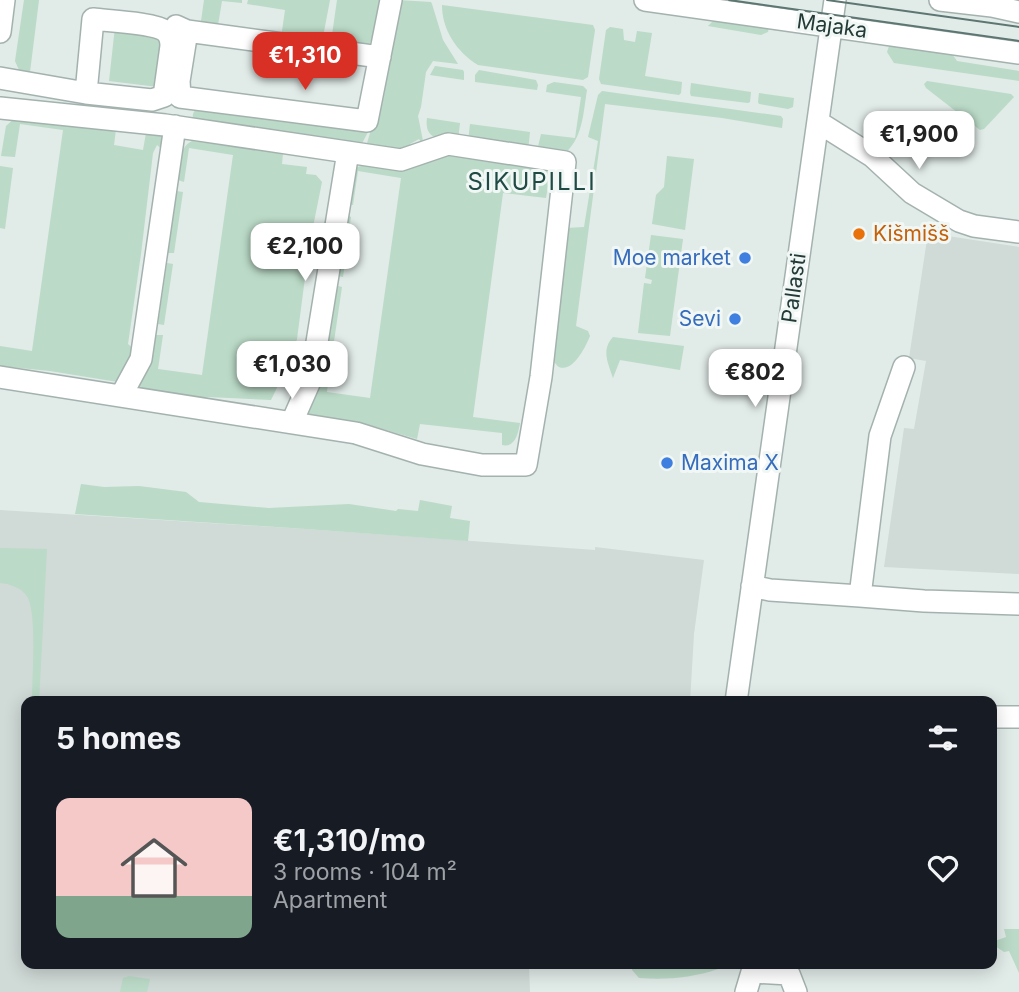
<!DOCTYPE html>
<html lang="en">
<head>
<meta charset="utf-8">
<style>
	body { margin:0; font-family:Inter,sans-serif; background:#20242c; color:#f1f3f6; height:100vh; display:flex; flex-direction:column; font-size:26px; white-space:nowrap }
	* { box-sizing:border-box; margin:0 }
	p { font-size:23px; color:#9ea1a6 }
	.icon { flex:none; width:38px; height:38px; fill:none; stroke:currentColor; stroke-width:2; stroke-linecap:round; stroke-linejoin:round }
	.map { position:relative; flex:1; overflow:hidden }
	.side { position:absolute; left:21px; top:696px; width:976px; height:273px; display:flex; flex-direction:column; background:#171b24; border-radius:14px; box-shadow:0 4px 18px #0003 }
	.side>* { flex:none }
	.price { position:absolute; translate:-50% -60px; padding:0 16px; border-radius:14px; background:#fff; color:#222; font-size:23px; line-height:46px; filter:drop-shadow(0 2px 4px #0008) }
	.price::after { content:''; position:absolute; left:50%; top:42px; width:21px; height:16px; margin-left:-10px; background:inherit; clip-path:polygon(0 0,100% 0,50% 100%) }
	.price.current { background:#d93025; color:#fff }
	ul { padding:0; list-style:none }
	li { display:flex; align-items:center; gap:21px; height:175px; padding:0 35px }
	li+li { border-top:2px solid #363941 }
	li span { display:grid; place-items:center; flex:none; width:196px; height:140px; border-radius:14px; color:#555 }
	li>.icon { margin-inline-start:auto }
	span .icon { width:84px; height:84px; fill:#fffc; stroke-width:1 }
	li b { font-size:30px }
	h2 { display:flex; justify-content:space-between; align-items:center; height:84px; padding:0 35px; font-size:30px }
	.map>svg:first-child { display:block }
	.built { fill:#d0dad7 }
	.green { fill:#bbdac7 }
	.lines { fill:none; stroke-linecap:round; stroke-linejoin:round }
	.minor-casing { stroke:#a4b2af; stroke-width:24 }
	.minor { stroke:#fff; stroke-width:21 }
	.tram { stroke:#5d7672; stroke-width:2 }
	.food-dot { fill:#e8710a; stroke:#f1f7f5; stroke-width:2.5 }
	.shop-dot { fill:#3f7fe0; stroke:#f1f7f5; stroke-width:2.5 }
	.labels { text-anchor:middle; stroke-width:6; stroke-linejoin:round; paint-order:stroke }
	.street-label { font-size:21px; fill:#233a37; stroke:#f1f7f5 }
	.food-label { font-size:21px; fill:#c56008; stroke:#f1f7f5; text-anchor:start }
	.shop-label { font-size:21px; fill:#366cbe; stroke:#f1f7f5; text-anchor:end }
	.quarter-label { font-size:24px; letter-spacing:2px; fill:#204b45; stroke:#f1f7f5 }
</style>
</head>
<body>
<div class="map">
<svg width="1019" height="992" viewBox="0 0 1019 992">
	<rect width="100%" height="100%" fill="#e1ebe8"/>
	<!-- built -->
	<path class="built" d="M928 233 1019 247V574L884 567 904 428 914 429 926 361 909 358Z
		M0 510 306 529 595 550V547L704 560 694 634 690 702H26V964H529L530 992H0Z"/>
	<!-- green -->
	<path class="green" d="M24 0H39L30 72 19 70 15 61Z
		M204 0H242V3L222 1 218 25H204L201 21Z
		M248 0H330L322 42 281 38 285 10 247 4Z
		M337 0H381L375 35 367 47 331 42Z
		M398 0 431 2 432 4 443 40 458 64 433 61 426 72 421 107 418 116 423 141 422 144 419 139 410 144 412 149 365 150 373 123 381 109 384 96Z
		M442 5 593 25 595 30 588 77 583 80 478 65C457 52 442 30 442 5Z
		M717 17 769 26 768 32 761 35 708 26Z
		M115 27 165 36 158 87 109 81Z
		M610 27 623 29 624 40 635 42 637 31 652 33 645 76 682 82 681 93 679 95 601 84 599 79 606 30Z
		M890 43 950 51 957 61 1019 71V81L894 63 887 52Z
		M435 66 463 70 464 72V80L430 75Z
		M479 70 536 80 538 85 537 90 475 82V75Z
		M927 81 1011 94 1014 97 984 129 980 130 926 88 924 84Z
		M554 82 583 86 587 90C583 114 583 139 563 155L537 151 541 134 575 138 581 97 546 92 547 85Z
		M691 83 751 92 750 102 748 103 691 96 690 93Z
		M602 91 781 116 783 119 782 128 722 118 605 104 576 326 588 331 590 336C586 346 573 373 559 367 557 366 553 360 551 358L567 228 584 227 598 141 588 137 598 95Z
		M759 93 794 98 793 107 788 109 759 104 758 102Z
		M200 107 367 129 368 132 359 149 193 120C192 113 194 110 200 107Z
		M940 112H943L973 135V137L972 139 938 115Z
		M16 117 116 129 114 145 143 150 146 133 162 135 167 138 169 155 157 145 153 153 141 254 128 344 138 353 124 383 50 371 0 366V346L32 351 63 130 20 124 15 157 1 156 6 126Z
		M427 118 460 123 458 140C441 138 424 141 427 118Z
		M470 124 530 132 528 151 468 141Z
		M192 141 283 153 282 164 307 167 306 174 316 175 322 182 309 247 297 339 291 359 271 400 208 397 191 400 138 389V382L154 335H163L158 369 202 375 233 155 189 148 184 182 178 180C179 166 178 148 192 141Z
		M447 152 552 166 555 175 550 174 546 198 503 193 473 417 520 423C518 434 515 448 502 445V433L420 424 417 439 365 424 302 414 325 357 331 358 327 392 370 398 401 178 358 171 353 205 346 204 354 169 364 164Z
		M667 156 694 159 685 230 652 224 656 195 664 187Z
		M0 166 13 168 5 229 0 228Z
		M176 191 183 192 174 253H167Z
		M345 214 351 217 343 277 336 276Z
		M651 235 683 239 670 336 638 333 644 283 651 284 652 280 645 278Z
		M167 263 173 264 164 325 158 324Z
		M334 285 342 287 333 348 327 347Z
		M613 337 684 346 680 370 620 360 613 378C608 363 601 350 613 337Z
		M81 484 104 487 139 486 186 492 199 502 269 508 349 504 396 511 398 509 418 511 420 500 452 506 450 518 470 521 468 541 306 529 75 514Z
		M0 548 47 549 39 702H32C32 678 37 617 28 598 23 588 10 584 0 583Z
		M1004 929H1019V973L1009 951 1004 952 992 944V942L1006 937Z
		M631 964H719L718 969C692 978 665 980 639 978L632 970Z
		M129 976 150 979 147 992H120L123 978Z"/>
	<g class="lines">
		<defs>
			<path id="minor" d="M645 0 1019 53
				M940 0 992 6 1019 12
				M176 26 187 31 380 57
				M187 31 179 81 180 97 367 121 391 0
				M0 32 4 0
				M0 78 86 93 152 100 164 96 171 46C171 40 170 35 165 31 155 23 108 21 93 19L86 93
				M0 108 165 125 401 160 448 144 565 162 541 377 526 465H482L422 454 356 433 0 377
				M818 122 872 156 912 193 959 221 974 226 1019 232
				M121 396 141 359 175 126
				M292 422 311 379 348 152
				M752 586 770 590 860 596 880 436 904 367
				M860 596 924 601 1019 604
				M736 702 835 0
				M992 717H1019
				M752 972 789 974 796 992
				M746 992 752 972"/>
		</defs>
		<!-- minor casing -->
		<use href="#minor" class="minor-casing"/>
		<!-- minor -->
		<use href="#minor" class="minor"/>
		<!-- tram -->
		<path class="tram" d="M729 0 1019 41
			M827 0 1019 27"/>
	</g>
	<!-- markers -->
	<circle class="food-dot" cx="859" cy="234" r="7"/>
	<g class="shop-dot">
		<circle cx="745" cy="258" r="7"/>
		<circle cx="735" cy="319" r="7"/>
		<circle cx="667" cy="463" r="7"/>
	</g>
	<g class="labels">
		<!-- street labels -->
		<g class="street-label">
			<text transform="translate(832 26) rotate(8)" y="7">Majaka</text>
			<text transform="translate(794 288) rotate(-82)" y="7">Pallasti</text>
		</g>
		<!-- food labels -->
		<g class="food-label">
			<text x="873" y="241">Kišmišš</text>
		</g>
		<!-- shop labels -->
		<g class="shop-label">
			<text x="731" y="265">Moe market</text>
			<text x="721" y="326">Sevi</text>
			<text x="681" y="470" text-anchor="start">Maxima X</text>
		</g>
		<!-- quarter labels -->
		<g class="quarter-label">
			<text x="532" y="190">SIKUPILLI</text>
		</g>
	</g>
</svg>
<b class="price current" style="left:305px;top:92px">€1,310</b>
<b class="price" style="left:919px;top:171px">€1,900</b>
<b class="price" style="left:305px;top:283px">€2,100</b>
<b class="price" style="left:292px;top:401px">€1,030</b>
<b class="price" style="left:755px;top:409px">€802</b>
<section class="side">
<h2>5 homes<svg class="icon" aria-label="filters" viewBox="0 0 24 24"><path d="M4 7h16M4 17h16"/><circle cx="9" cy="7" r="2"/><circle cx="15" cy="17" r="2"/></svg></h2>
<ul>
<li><span style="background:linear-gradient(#f6c9c9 70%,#7fa58c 0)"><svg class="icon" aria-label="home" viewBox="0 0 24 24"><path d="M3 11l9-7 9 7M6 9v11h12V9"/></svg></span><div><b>€1,310/mo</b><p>3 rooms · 104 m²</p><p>Apartment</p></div><svg class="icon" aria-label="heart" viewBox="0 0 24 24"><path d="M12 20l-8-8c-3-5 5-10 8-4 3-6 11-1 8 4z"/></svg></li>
</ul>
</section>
</div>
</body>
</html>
